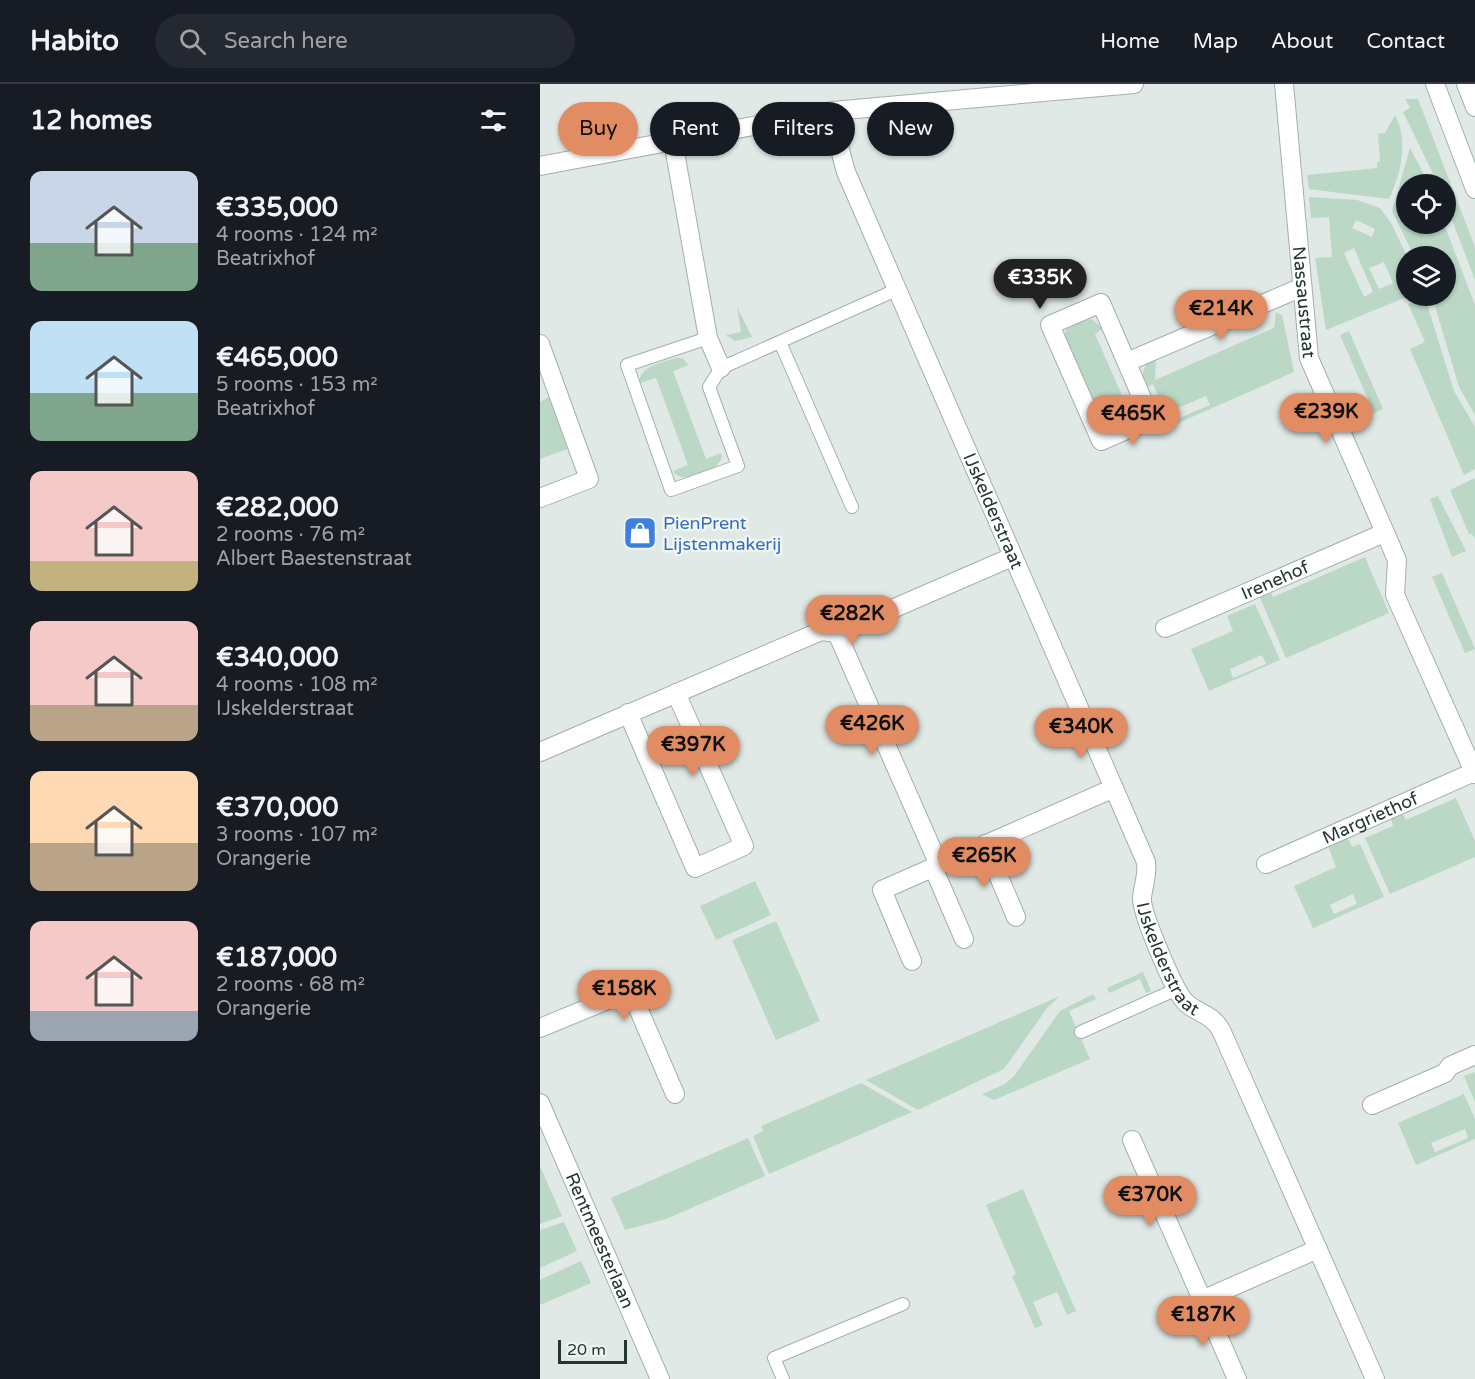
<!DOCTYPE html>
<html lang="en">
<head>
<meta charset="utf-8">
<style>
	body { margin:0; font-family:"Varela Round",sans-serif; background:#242831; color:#f1f3f6; height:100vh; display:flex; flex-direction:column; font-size:22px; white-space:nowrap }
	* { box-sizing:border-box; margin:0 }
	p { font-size:20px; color:#9ea1a6 }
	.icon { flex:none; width:33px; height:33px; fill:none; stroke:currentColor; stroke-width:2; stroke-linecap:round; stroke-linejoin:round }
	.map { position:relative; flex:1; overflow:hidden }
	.drawer { display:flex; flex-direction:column; background:#171b24; width:540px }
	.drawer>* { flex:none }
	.top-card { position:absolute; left:18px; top:18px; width:570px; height:54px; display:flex; gap:12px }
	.tools { position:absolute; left:856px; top:90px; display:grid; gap:12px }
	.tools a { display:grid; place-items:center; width:60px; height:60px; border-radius:50%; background:#171b24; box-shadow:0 2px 4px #0004; font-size:30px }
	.scale { position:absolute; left:18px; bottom:15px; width:69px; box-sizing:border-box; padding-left:6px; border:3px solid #223733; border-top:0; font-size:16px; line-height:21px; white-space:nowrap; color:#223733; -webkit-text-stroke:4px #eff6f3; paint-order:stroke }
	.price { position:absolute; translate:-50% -51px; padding:0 14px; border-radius:21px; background:#e28c64; color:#111; font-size:20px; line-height:39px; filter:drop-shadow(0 2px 3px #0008) }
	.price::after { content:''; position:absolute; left:50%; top:36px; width:18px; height:14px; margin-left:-9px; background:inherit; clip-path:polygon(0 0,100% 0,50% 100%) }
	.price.active { background:#222; color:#fff }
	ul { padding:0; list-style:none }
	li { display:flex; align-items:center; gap:18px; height:150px; padding:0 30px }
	li span { display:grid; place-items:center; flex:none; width:168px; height:120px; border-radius:12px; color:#555 }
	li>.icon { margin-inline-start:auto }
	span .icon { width:72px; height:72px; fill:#fffc; stroke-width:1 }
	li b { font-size:26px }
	h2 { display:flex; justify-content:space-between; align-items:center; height:72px; padding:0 30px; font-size:26px }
	.chip { padding:0 21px; border-radius:27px; background:#171b24; box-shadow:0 2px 4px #0004; font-size:21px; line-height:54px }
	.chip.active { background:#e28c64; color:#111 }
	header { display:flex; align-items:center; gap:36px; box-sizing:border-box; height:84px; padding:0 30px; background:#171b24; border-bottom:2px solid #363941 }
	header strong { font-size:28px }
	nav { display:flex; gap:33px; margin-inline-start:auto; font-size:21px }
	.search { width:420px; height:54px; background:#242831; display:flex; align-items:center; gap:15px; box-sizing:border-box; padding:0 21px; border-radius:33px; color:#9ea1a6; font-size:22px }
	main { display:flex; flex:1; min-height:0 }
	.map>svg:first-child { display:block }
	.green { fill:#bad8c5; fill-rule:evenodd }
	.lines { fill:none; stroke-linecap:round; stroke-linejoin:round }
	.lane-casing { stroke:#a3b0ac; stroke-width:14 }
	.street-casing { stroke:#a3b0ac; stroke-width:20 }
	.secondary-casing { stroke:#a0b3ae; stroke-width:20 }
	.lane { stroke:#fff; stroke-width:12 }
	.street { stroke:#fff; stroke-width:18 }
	.secondary { stroke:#fff; stroke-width:18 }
	.labels { text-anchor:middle; stroke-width:5; stroke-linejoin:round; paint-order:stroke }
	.street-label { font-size:18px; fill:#223733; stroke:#eff6f3 }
	.shop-label { font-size:18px; fill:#366cbe; stroke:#eff6f3; text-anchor:start }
</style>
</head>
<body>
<header>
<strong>Habito</strong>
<div class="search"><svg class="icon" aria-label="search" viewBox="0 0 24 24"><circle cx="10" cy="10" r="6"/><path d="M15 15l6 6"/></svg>Search here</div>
<nav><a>Home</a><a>Map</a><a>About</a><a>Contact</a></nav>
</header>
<main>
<section class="drawer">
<h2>12 homes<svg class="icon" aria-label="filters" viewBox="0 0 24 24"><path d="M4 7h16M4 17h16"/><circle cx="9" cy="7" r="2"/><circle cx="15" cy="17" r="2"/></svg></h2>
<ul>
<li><span style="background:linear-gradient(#c9d6e8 60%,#7fa58c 0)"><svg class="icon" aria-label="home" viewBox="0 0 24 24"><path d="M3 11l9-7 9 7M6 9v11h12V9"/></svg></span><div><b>€335,000</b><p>4 rooms · 124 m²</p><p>Beatrixhof</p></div></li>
<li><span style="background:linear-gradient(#bfe0f5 60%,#7fa58c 0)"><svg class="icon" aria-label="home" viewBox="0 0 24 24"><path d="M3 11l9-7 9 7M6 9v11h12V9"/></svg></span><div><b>€465,000</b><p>5 rooms · 153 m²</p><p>Beatrixhof</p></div></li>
<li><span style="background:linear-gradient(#f6c9c9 75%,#c2b280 0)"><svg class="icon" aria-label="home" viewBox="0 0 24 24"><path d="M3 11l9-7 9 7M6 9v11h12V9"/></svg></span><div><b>€282,000</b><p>2 rooms · 76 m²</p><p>Albert Baestenstraat</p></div></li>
<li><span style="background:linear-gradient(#f6c9c9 70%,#b9a48a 0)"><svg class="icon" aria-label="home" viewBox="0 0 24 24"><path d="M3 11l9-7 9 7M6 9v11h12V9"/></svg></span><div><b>€340,000</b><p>4 rooms · 108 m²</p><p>IJskelderstraat</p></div></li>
<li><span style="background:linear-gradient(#ffd9b3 60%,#b9a48a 0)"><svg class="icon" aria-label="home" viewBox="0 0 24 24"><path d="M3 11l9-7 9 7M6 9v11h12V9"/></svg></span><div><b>€370,000</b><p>3 rooms · 107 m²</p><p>Orangerie</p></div></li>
<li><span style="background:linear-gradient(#f6c9c9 75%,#9aa5b1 0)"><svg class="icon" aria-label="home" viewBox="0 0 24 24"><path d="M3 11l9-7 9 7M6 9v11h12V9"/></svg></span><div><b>€187,000</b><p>2 rooms · 68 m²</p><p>Orangerie</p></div></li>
</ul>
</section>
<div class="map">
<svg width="935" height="1295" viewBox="0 0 935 1295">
	<rect width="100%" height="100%" fill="#e0e9e5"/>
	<!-- green -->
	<path class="green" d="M865 15H878L935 163V196L906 120V100H898L863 28 870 24Z
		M855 31C869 58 861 89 849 115L769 105 767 91 837 84V78L840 77 838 50 845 49Z
		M870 64 889 100H867V140H904L935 221V331L919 303 892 212H906V172H874L852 127Z
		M769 113 817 116 840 124 851 139 867 172 869 212 786 246 775 174 792 173 789 133 771 134ZM816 136 835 145 832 153 812 144ZM814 164 833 208 824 213 804 169ZM844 178 853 199 839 205 829 184Z
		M881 215 887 220 914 307 935 343V385L924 391 870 265 885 258 868 220Z
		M197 223 212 253 195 257 186 251 201 248Z
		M736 228 742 231 754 288 627 344 619 325 623 323 613 300 605 304C601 288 602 281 616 273L615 296 734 244ZM666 312 670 321 637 335 633 326Z
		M544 234 553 236 563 245 555 250 585 318 593 316 596 325 593 333 571 343 563 339 524 251 528 243Z
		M809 247 843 325 834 329 800 251Z
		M135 274H142L149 281 133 287 166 375 181 369 182 373C179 387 142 402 133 387L148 381 116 294 100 299C98 282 122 279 135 274Z
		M9 313 28 365 0 375V318Z
		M935 394V455L932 450H929L910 406Z
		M898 412 926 467 912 473 890 415Z
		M825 473 849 529 746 574 718 509 728 504 733 513Z
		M902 489 935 565 925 569 892 493Z
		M715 520 740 576 669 607 651 565 693 547 687 532ZM722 571 726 580 693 594 690 585Z
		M916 714 935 757V773L850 810 825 754 853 742 851 734 862 729 866 736Z
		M807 752 812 763 820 760 844 813 773 844 754 802 796 783 788 762ZM813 810 817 820 794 830 790 821Z
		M215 797 231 831 176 856 160 822Z
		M236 837 280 937 236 956 192 856Z
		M603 888 611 907 606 909 600 895 569 909 567 904Z
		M553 910 556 915 529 927 550 975 454 1016 442 1010 465 1000 474 992 520 927Z
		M520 912 507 924 464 985 378 1026 326 996Z
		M935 988V1018L924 992Z
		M321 999 372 1028 229 1090 213 1052 223 1047 221 1042Z
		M924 1010 935 1035V1055L876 1081 858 1039ZM925 1045 928 1054 895 1068 891 1059Z
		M208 1054 225 1092 126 1135 85 1146 71 1114Z
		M0 1082 22 1132 0 1140Z
		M483 1105 536 1227 527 1231 517 1208 493 1218 503 1241 495 1244 472 1192 476 1190 446 1121Z
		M24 1138 37 1167 0 1184V1146Z
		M41 1177 51 1199 0 1221V1196Z"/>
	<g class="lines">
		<defs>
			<path id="lane" d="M168 254 87 281 131 406 198 382 169 303 181 284 356 206
				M240 258 312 423
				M541 948 637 905
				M243 1295 234 1274 363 1220"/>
			<g id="street">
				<path id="s1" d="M744 0 769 274 857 476 855 511 935 690"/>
				<path id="s2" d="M293 27 297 55 306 88 606 778C608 792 603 801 602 814 601 829 632 900 642 914 652 929 670 927 681 946L835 1295"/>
				<path d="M133 57 168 254 181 284"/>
				<path d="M0 82 293 27 594 0"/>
				<path d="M561 219 611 335 561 357 510 241Z"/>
				<path d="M0 260 49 395 0 414"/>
				<path d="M587 278 760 204"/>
				<path id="s3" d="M625 544 844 449"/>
				<path d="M297 549 399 781"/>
				<path d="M88 629 155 784 204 762 136 609"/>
				<path d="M0 668 281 547 297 549 472 473"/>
				<path d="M445 760 476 833"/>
				<path id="s4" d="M726 780 934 688"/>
				<path d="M393 783 424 855"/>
				<path d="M372 877 342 806 574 704"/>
				<path d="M0 944 82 910 95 917 135 1010"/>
				<path id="s5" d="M0 1019 120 1295"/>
				<path d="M832 1021 905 989 910 982 935 971"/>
				<path d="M592 1056 697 1295"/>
				<path d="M662 1216 778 1165"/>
			</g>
			<path id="secondary" d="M895 0 935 105
				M926 0 935 23"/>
		</defs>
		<!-- lane casing -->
		<use href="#lane" class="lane-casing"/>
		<!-- street casing -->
		<use href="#street" class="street-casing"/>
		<!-- secondary casing -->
		<use href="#secondary" class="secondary-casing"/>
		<!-- lane -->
		<use href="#lane" class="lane"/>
		<!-- street -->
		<use href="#street" class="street"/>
		<!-- secondary -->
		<use href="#secondary" class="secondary"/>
	</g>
	<!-- icons -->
	<defs>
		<symbol id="shop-square" viewBox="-11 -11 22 22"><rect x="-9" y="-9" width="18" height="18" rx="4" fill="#3f7fe0" stroke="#eff6f3"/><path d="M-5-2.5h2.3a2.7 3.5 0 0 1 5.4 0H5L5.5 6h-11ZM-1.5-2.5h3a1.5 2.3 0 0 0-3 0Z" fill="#fff"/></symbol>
	</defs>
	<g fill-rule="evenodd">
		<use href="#shop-square" x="81" y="430" width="38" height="38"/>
	</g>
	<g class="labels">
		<!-- street labels -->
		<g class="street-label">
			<text dy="6" stroke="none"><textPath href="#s1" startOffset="219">Nassaustraat</textPath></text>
			<text dy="6" stroke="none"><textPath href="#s2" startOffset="432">IJskelderstraat</textPath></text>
			<text dy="6" stroke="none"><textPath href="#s3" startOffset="120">Irenehof</textPath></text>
			<text dy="6" stroke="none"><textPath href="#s4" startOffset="114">Margriethof</textPath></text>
			<text dy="6" stroke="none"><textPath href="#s2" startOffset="918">IJskelderstraat</textPath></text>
			<text dy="6" stroke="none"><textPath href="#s5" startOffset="150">Rentmeesterlaan</textPath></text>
		</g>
		<!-- shop labels -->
		<g class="shop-label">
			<text x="123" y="445">PienPrent<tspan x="123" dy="21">Lijstenmakerij</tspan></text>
		</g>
	</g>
</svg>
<div class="tools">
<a><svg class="icon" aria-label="locate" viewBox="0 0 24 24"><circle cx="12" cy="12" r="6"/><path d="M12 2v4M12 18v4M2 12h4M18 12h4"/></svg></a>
<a><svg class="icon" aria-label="layers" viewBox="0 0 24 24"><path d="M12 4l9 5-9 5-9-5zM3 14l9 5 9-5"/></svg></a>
</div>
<div class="scale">20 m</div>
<b class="price active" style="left:500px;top:226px">€335K</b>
<b class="price" style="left:681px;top:257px">€214K</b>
<b class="price" style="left:786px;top:360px">€239K</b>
<b class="price" style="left:593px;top:362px">€465K</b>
<b class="price" style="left:312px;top:562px">€282K</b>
<b class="price" style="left:332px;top:672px">€426K</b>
<b class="price" style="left:541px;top:675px">€340K</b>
<b class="price" style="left:153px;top:693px">€397K</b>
<b class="price" style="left:444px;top:804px">€265K</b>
<b class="price" style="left:84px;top:937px">€158K</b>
<b class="price" style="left:610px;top:1143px">€370K</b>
<b class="price" style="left:663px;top:1263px">€187K</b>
<div class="top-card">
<a class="chip active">Buy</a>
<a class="chip">Rent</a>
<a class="chip">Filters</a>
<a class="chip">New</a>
</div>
</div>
</main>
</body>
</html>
